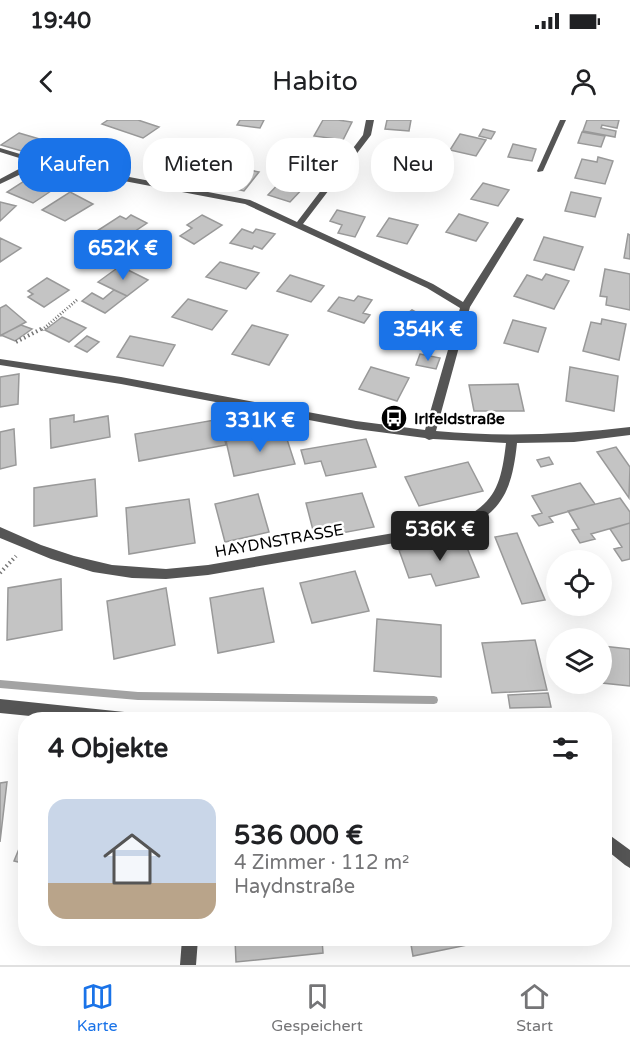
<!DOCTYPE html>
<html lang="de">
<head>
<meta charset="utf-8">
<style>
	body { margin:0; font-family:"Varela Round",sans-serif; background:#f2f2f2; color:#202124; height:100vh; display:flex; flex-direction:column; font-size:22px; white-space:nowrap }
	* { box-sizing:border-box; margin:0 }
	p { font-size:20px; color:#757577 }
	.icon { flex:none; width:33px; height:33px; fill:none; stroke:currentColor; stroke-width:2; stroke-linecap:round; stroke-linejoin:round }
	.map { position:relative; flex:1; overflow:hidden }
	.sheet { position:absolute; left:18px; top:592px; width:594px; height:234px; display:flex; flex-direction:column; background:#fff; border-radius:24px; box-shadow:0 6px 24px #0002 }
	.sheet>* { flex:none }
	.guide { position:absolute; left:18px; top:18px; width:594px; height:54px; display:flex; gap:12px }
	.buttons { position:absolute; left:546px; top:430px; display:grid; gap:12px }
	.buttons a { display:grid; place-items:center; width:66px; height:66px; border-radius:50%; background:#fff; box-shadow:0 6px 24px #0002; font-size:30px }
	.price { position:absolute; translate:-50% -51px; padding:0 14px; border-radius:6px; background:#1a73e8; color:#fff; font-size:20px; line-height:39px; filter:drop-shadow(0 2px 3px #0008) }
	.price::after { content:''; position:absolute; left:50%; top:36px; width:18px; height:14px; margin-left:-9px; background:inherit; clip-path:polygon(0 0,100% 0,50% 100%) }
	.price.current { background:#222; color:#fff }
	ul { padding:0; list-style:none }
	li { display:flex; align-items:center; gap:18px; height:150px; padding:0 30px }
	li+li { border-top:2px solid #e0e0e0 }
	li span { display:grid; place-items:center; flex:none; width:168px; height:120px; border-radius:18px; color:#555 }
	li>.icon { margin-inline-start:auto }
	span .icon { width:72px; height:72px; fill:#fffc; stroke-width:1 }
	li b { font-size:26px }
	h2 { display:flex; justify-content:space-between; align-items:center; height:72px; padding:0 30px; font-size:26px }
	.chip { padding:0 21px; border-radius:24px; background:#fff; box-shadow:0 6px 24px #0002; font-size:21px; line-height:54px }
	.chip.current { background:#1a73e8; color:#fff }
	.status { display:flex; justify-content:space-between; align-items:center; height:42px; padding:0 30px; background:#fff; direction:ltr }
	.status svg { height:16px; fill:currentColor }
	header { display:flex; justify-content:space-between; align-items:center; height:78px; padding:0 30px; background:#fff; font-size:27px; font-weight:600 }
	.tab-bar { display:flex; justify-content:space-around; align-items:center; height:84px; border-top:2px solid #e0e0e0; background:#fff; font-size:16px; color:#757577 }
	.tab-bar a { display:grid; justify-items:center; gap:3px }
	.tab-bar .current { color:#1a73e8 }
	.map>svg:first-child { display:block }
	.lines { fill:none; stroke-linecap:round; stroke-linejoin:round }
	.stream { fill:#a3a3a3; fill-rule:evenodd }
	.building { fill:#c4c4c4; stroke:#999; stroke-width:1.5 }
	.path-far1 { stroke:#777; stroke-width:3; stroke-dasharray:1 2; stroke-linecap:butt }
	.path { stroke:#777; stroke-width:4; stroke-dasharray:1.5 3; stroke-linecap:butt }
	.lane { fill:#555; fill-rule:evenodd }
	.street { fill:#555; fill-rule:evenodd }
	.labels { text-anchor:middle; stroke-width:5; stroke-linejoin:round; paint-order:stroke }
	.poi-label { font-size:16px; font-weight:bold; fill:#000; stroke:#fff; text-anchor:start }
	.street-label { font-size:16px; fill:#000; stroke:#fff }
</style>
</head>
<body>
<div class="status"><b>19:40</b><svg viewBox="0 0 49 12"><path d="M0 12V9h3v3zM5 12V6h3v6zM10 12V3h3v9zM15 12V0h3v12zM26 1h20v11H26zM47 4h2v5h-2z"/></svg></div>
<header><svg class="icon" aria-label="back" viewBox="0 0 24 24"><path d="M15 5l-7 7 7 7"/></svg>Habito<svg class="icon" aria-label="person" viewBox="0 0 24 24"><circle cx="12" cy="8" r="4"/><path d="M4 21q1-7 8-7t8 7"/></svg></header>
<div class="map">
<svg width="630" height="845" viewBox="0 0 630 845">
	<rect width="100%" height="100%" fill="#fff"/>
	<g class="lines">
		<!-- stream -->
		<path class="stream" d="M0 560 138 572 434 576 437 577 438 580 437 583 434 584 138 580 0 568Z"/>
	</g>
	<!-- building -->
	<path class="building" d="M108 0H138L159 7 143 18 102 4Z
		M240 0H264L260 8 237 5Z
		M323 0H338L352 2 343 20 314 16Z
		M387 0H411L409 11 385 9Z
		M587 0H619L617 8 602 5 601 8 616 11 615 17 583 11Z
		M483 9 495 12 491 19 479 16Z
		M582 12 605 16 601 27 578 23Z
		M19 13 43 20 25 32 1 25Z
		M460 14 486 20 476 36 450 30Z
		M76 20 118 32 99 47 57 34Z
		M513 24 536 29 532 41 508 37Z
		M209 25 232 31 205 57 182 51Z
		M311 27 334 31 324 47 336 50 332 56 296 50Z
		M598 37 613 41 605 64 575 58 582 39 597 42Z
		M235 47 259 52 244 71 220 65Z
		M35 54 60 65 33 83 7 72Z
		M283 59 305 66 290 82 268 75Z
		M483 63 509 70 498 86 471 79Z
		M70 72 93 84 65 101 42 90Z
		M571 72 601 78 595 97 565 91Z
		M0 82 16 86 0 101Z
		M337 90 365 97 355 117 338 113 342 105 330 101Z
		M459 94 488 103 476 121 446 112Z
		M131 95 147 103 119 122 97 111 120 96 126 99Z
		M202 95 222 105 194 124 180 116 192 108 187 105Z
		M389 98 418 105 407 124 377 116Z
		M242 109 253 113 256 109 275 114 262 129 254 126 252 129 230 123Z
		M628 114 630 115V139L624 138Z
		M544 117 583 127 574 150 534 140Z
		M0 118 21 128 0 142Z
		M220 142 259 153 246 169 206 157Z
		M120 146 148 160 127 176 98 162Z
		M605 149 630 154V190L606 185 607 177 600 176Z
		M546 154 569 161 554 189 514 176 527 155 542 160Z
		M290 155 324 166 311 182 277 171Z
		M47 158 69 170 44 187 28 177 33 174 28 171Z
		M114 170 127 176 105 193 82 181 92 173 103 179Z
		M358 176 372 180 363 193 370 195 364 203 328 191 339 177 354 181Z
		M188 179 227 191 212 210 172 197Z
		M6 185 26 202 0 216V188Z
		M412 190 441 206 419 225 389 208Z
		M62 197 86 208 69 222 45 210Z
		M602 199 626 204 619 240 583 231 591 202 601 204Z
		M513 200 546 208 538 232 504 223Z
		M21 205 32 209 15 221 1 215Z
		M252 205 288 215 269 245 232 234Z
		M87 216 99 222 87 232 75 226Z
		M130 216 175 225 163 246 117 237Z
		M420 234 440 238 436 249 416 245Z
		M371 247 409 258 397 281 359 269Z
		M570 247 618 256 614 291 566 281Z
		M19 254 18 284 0 287V257Z
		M518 264 524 291H474L469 265Z
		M74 295V302L108 296 110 317 51 328 50 299Z
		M220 299 226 325 139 341 135 314Z
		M14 309 16 345 0 349V312Z
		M284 310 295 344 234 356 226 321Z
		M366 319 376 347 326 356 321 341 305 344 301 330Z
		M616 327 630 347 629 378 597 332Z
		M549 337 553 344 541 347 537 340Z
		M468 342 483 371 419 386 405 357Z
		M95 359 97 396 34 406V368Z
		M580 363 595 384 549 397 553 402 539 406 532 396 542 393 532 376Z
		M362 373 374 407 315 418 306 383Z
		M258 374 269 412 225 422 215 384Z
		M620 378 630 392V403L591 414 595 419 580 423 572 410 579 409 568 391Z
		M189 379 195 423 129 434 126 388Z
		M630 403V439L622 441 614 429 622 427 610 409Z
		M517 413 545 480 522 484 495 417Z
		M463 418 479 457 436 466 431 454 409 458 399 430Z
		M355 451 369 491 312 503 300 463Z
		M61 459 62 510 7 520 8 468Z
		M166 468 175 525 114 539 107 481Z
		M263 468 274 522 218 533 210 478Z
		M377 499 441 505V557L374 551Z
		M535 520 547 570 492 573 482 523Z
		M602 526 630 529V566L602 563Z
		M548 573 551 587 510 588 508 575Z
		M7 662 0 722V663Z
		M26 712V744L14 741Z
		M235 819H322L323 833 236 842Z
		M410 819H487V821L413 836Z"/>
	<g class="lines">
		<!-- path-far1 -->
		<path class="path-far1" d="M42 210 78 179"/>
		<!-- path -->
		<path class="path" d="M16 222 43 208
			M0 453 16 436"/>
		<!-- lane -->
		<path class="lane" d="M560 0H566L543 51 538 52 537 51Z"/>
		<!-- street -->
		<path class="street" d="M366 0H374L371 15 303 104 433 164 463 182 517 97 524 99 470 187 436 311C501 317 565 315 630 307V315L574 322 517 323C512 372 501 396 453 413L208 455 166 459 132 458 93 452 51 439 0 418V407L41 425 74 436 112 445 166 449 208 445 452 403C494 386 501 367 506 323L433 319 429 320 425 318 356 309 121 264 0 245V239L121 257 356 301 425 310 460 188 427 168 245 84 40 45 0 64V59L32 42 0 32V28L40 40 250 80 297 102 363 15Z
			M0 579 134 593 139 595 141 600H70L0 593Z
			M604 711 630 730V748L625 745 604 728Z
			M182 819H198L196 845H180Z"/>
	</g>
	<!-- icons -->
	<defs>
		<symbol id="bus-disc" viewBox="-11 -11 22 22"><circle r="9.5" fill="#000" stroke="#fff"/><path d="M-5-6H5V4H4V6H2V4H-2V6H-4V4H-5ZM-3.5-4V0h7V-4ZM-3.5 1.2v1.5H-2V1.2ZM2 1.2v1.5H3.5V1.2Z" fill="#fff"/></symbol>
	</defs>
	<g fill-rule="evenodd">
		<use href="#bus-disc" x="379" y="283" width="30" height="30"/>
	</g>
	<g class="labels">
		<!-- poi labels -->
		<g class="poi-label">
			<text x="414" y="304">Irlfeldstraße</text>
		</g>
		<!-- street labels -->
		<g class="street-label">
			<text transform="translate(279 420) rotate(-10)" y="6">HAYDNSTRASSE</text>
		</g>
	</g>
</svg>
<div class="buttons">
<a><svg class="icon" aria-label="locate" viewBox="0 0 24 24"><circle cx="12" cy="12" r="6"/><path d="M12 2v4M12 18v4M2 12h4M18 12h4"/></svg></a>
<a><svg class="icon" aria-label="layers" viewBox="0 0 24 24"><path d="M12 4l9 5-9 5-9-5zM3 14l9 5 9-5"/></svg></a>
</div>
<b class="price" style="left:123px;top:161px">652K €</b>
<b class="price" style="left:428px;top:242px">354K €</b>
<b class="price" style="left:260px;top:333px">331K €</b>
<b class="price current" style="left:440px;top:442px">536K €</b>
<div class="guide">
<a class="chip current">Kaufen</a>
<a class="chip">Mieten</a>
<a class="chip">Filter</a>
<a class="chip">Neu</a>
</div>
<section class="sheet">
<h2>4 Objekte<svg class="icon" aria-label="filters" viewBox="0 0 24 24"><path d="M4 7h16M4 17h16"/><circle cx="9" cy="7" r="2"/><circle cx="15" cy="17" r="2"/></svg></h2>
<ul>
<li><span style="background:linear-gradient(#c9d6e8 70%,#b9a48a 0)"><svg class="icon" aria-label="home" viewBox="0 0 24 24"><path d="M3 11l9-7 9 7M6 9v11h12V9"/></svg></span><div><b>536 000 €</b><p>4 Zimmer · 112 m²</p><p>Haydnstraße</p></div></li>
</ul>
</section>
</div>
<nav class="tab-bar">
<a class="current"><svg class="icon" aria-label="map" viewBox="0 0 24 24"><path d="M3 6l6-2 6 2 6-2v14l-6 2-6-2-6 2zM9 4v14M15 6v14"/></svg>Karte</a>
<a><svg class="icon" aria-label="saved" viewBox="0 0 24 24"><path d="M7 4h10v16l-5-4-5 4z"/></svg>Gespeichert</a>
<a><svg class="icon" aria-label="home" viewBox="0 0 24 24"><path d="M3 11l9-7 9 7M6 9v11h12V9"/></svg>Start</a>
</nav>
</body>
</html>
